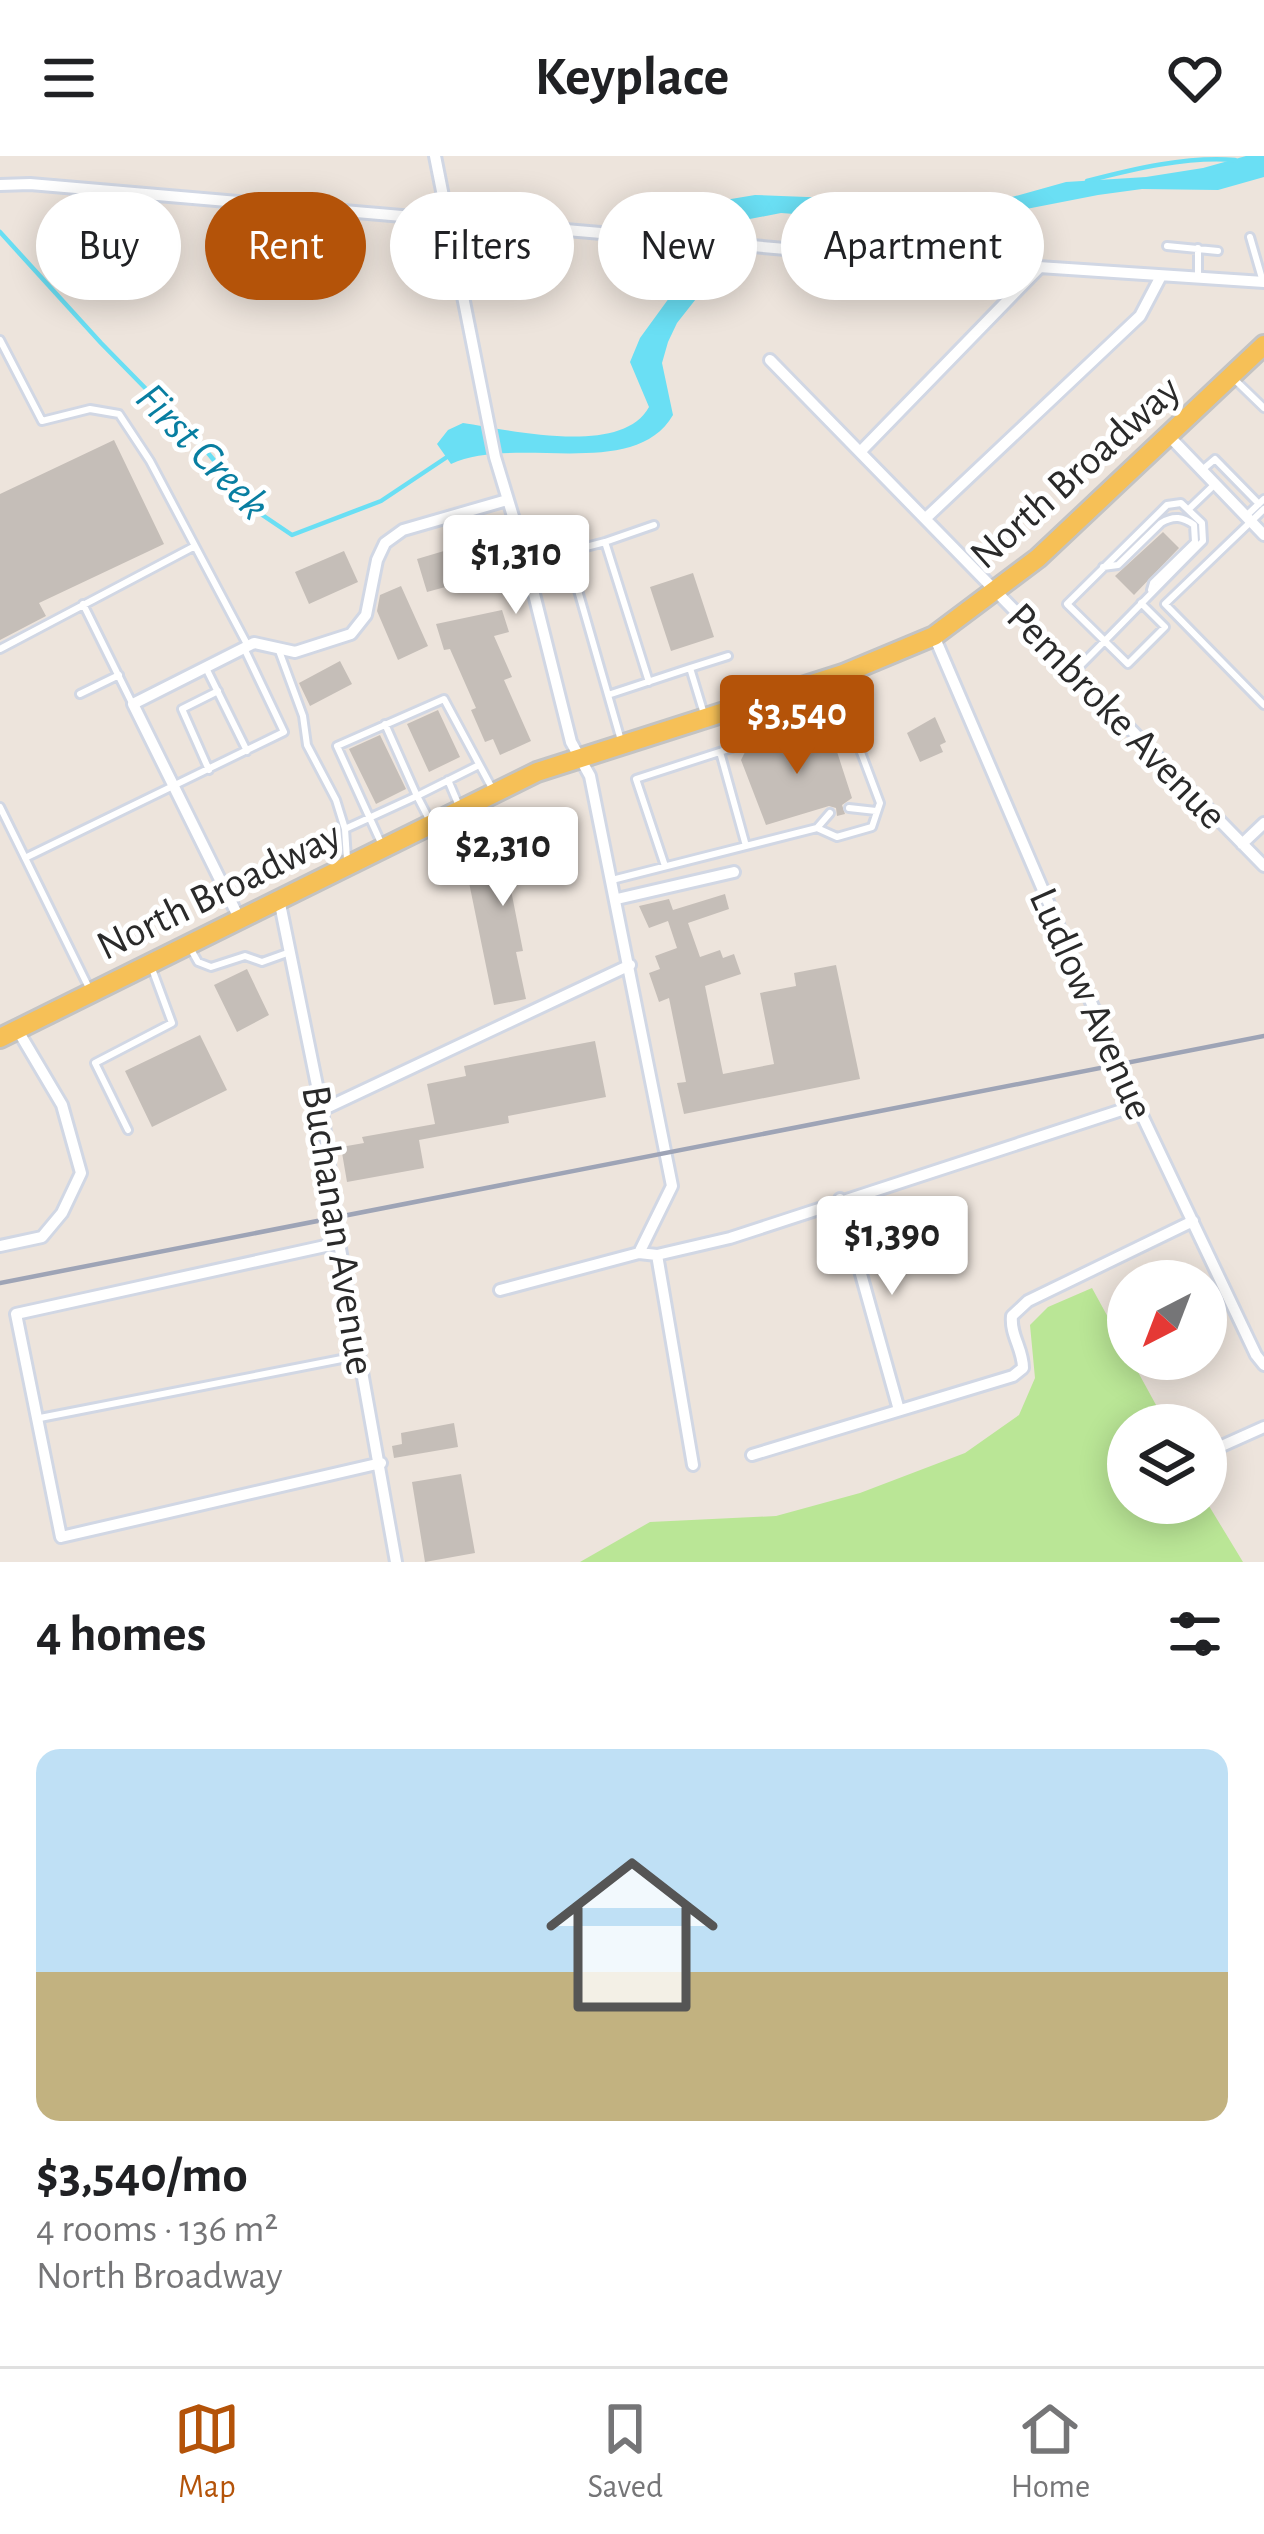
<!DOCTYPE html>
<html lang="en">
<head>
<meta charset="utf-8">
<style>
	body { margin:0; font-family:"Alegreya Sans",sans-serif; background:#f2f2f2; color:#202124; height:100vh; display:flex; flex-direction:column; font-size:45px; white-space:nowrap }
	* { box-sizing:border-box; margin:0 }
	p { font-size:39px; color:#757577 }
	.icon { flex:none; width:66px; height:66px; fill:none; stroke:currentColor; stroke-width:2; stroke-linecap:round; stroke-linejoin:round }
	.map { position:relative; height:1406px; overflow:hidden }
	.sheet { display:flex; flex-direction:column; background:#fff; flex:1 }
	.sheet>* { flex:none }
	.top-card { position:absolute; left:36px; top:36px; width:1194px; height:108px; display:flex; gap:24px }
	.needle { width:78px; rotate:222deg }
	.tools { position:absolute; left:1107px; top:1104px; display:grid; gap:24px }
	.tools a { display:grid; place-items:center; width:120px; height:120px; border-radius:50%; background:#fff; box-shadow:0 6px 30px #0003; font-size:60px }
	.price { position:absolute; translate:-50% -102px; padding:0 27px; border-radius:12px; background:#fff; color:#222; font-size:39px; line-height:78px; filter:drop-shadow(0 3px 6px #0008) }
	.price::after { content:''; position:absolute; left:50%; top:72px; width:36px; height:27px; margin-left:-18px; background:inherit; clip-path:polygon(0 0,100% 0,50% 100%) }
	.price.on { background:#b45309; color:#fff }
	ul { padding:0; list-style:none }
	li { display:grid; align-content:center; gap:24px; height:636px; padding:0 36px }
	li span { display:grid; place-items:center; height:372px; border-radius:24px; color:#555 }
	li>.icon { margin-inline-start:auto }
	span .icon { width:216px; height:216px; fill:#fffc; stroke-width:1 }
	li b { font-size:51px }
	h2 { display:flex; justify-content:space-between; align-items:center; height:144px; padding:0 36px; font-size:51px }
	.pill { padding:0 42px; border-radius:54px; background:#fff; box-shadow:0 6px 30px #0003; font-size:42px; line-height:108px }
	.pill.on { background:#b45309; color:#fff }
	header { display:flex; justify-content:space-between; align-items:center; height:156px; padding:0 36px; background:#fff; font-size:54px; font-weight:700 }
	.tab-bar { display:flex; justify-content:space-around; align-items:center; height:168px; border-top:3px solid #e0e0e0; background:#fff; font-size:33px; color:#757577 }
	.tab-bar a { display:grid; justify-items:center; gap:6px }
	.tab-bar .on { color:#b45309 }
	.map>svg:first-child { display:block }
	.green { fill:#bae696 }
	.water { fill:#6adff4 }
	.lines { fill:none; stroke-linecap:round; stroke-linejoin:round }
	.stream { stroke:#6adff4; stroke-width:4.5 }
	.building { fill:#c5beb8 }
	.lane-casing { stroke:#d1d7e4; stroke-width:12 }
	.street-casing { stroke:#d1d7e4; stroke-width:16 }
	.primary-casing { stroke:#c3c3c3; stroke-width:24 }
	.lane { stroke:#fff; stroke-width:6 }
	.street { stroke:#fff; stroke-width:10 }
	.primary { stroke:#f6c057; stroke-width:18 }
	.rail { stroke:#9ea4b6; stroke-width:4.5 }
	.labels { text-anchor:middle; stroke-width:10; stroke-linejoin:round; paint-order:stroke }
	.street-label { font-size:42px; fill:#2a2a2a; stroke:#fff }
	.water-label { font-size:45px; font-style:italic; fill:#087ea1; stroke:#fff }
</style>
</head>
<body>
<header><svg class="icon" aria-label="menu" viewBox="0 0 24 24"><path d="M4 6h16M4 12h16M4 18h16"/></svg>Keyplace<svg class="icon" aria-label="heart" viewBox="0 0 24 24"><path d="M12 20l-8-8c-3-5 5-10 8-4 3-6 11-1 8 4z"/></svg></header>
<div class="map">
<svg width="1264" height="1406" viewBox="0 0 1264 1406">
	<rect width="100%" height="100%" fill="#ede4dc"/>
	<!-- green -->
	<path class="green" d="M1092 1132 1167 1269H1128V1347L1206 1345 1243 1406H580L650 1366 776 1360 860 1337 965 1297 1019 1259 1035 1222 1030 1169 1048 1151Z"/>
	<!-- water -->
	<path class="water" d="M1246 0H1264V21L1218 34 1142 33 1098 39 944 69 781 57 734 66 722 80 703 134 677 167 668 186 662 207 673 259C634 326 515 278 451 308L437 288 448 274 463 267C510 274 622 301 649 251L630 206 640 182 672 138 681 115 687 73 713 46 755 39 987 48 1066 26 1146 21 1203 12Z"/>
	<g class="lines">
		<!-- stream -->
		<path class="stream" d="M1087 25C1133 13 1187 0 1235 4
			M0 76 101 187 203 291 255 354 292 379 381 345 450 299"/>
	</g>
	<!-- building -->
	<path class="building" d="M114 284 164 388 39 447 46 460 0 484V338Z
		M1163 376 1179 392 1134 439 1115 420Z
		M481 384 489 412 446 420 449 430 427 436 417 403Z
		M344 395 358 426 309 448 295 416Z
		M693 417 714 481 671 495 650 431Z
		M401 430 428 490 398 504 377 455 380 439Z
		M502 454 509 476 494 480 512 521 504 524 531 585 500 599 493 583 485 586 471 554 476 552 450 493 444 494 436 468Z
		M340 505 352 528 310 550 299 527Z
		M438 554 460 601 429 616 407 568Z
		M935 561 946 586 940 589 943 596 920 606 907 577Z
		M829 571 852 642 842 649 845 658 837 660 836 652 829 650 766 669 741 604 745 596Z
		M380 579 406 633 376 648 349 593Z
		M540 681 548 722 510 729 523 795 516 796 526 843 494 849 463 697Z
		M725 738 729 753 688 767 700 801 720 794 723 802 734 798 741 818 705 830 723 918 774 908 760 837 796 830 794 817 836 809 860 923 684 958 677 927 686 926 669 842 659 846 649 817 660 813 655 800 677 792 668 765 649 772 639 750 669 743 673 754Z
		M247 813 269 859 237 876 214 829Z
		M200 879 227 934 152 971 125 915Z
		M595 885 606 941 508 960 509 967 419 984 424 1012 347 1026 341 991 364 987 362 981 435 968 427 928 466 920 464 910Z
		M454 1267 458 1291 394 1302 392 1290 402 1288 401 1277Z
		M461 1318 475 1397 425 1406 412 1326Z"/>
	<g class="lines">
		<defs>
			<path id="lane" d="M1250 81 1263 126
				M1167 90 1218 95
				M1198 122V92
				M0 184 42 265 90 253 119 258 150 305 195 390 0 493
				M1232 221 1264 252
				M1202 314 1215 303 1259 348
				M1190 352 1213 330
				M1264 353 1165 448 1264 549
				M1246 360 1264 343
				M605 386 654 369
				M195 390 248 490
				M567 396 605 386 649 526
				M526 406 567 396 608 539 690 512
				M1103 411 1118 409 1161 367C1174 359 1183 361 1194 369L1195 386 1153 427 1151 434
				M83 448 132 547
				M278 492 303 560 307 589 336 644 345 673
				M206 512 247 595
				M1075 515C1118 472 1160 428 1203 385L1202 367 1181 347 1167 349 1067 448 1128 508 1165 471 1141 447
				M80 538 119 519
				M608 539 622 588
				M704 558 690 512 728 500
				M720 596 746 690
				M209 614 182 553 218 535
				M448 624 459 650
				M0 651 91 836
				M849 652 876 655
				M430 665 417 640 479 609
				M817 672 830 657
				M382 689 337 590 444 543 493 634
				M25 702 284 576 244 492
				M347 703 345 673 417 640 385 568
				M665 710 636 623 846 555
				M612 724 817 672 837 681 872 671 880 647 835 527
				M189 790 198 806 211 811 245 800 262 806 290 796
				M128 974 95 907 172 867 151 810
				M40 1262 357 1200"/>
			<path id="street" d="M435 0 495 301 522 390 571 586 590 620 672 1030 639 1097
				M0 29 30 28 856 99 1264 126
				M770 204 1264 710
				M1169 280 1264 379
				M862 294 1039 112
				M927 361 1140 160 1161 120
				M934 480 1118 909 1256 1199 1264 1209
				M1242 688 1264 667
				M279 743 322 954 339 1087 396 1406
				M617 743 734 716
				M239 762 133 548 254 487 295 496 351 478 366 459 377 404 385 387 403 374 507 344
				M322 954 630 809
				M840 1043 899 1254
				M339 1087 16 1158 61 1381 381 1307
				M0 1090 42 1081 62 1057 81 1017 62 949 17 873
				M657 1099 693 1309
				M500 1134 639 1097 657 1099 730 1082 1137 949
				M1206 1297 1264 1271
				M752 1299 1013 1220 1023 1212C1023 1193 1010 1179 1012 1160L1028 1145 1193 1065"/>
			<path id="primary" d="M0 882 537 616 843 518 934 480 1038 402 1264 189"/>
		</defs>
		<!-- lane casing -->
		<use href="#lane" class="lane-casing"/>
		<!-- street casing -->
		<use href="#street" class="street-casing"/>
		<!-- primary casing -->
		<use href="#primary" class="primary-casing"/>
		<!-- lane -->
		<use href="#lane" class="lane"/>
		<!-- street -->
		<use href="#street" class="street"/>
		<!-- primary -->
		<use href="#primary" class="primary"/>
		<!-- rail -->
		<path class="rail" d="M0 1127 1264 880"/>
	</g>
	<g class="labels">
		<!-- street labels -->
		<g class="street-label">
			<text transform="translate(1074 315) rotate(-42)" y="15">North Broadway</text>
			<text transform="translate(1118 559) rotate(46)" y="15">Pembroke Avenue</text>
			<text transform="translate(218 733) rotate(-26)" y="15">North Broadway</text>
			<text transform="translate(1093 847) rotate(66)" y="15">Ludlow Avenue</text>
			<text transform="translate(340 1074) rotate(81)" y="15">Buchanan Avenue</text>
		</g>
		<!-- water labels -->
		<g class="water-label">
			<text transform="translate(204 294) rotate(46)" y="16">First Creek</text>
		</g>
	</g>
</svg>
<div class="tools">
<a><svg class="needle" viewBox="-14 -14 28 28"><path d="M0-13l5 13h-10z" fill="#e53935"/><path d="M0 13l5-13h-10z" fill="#757577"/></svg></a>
<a><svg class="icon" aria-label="layers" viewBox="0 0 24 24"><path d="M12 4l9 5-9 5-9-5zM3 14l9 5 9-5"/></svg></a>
</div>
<b class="price" style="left:516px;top:461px">$1,310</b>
<b class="price on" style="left:797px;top:621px">$3,540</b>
<b class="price" style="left:503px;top:753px">$2,310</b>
<b class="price" style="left:892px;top:1142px">$1,390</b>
<div class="top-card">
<a class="pill">Buy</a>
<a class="pill on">Rent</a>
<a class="pill">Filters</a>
<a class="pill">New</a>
<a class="pill">Apartment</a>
</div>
</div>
<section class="sheet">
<h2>4 homes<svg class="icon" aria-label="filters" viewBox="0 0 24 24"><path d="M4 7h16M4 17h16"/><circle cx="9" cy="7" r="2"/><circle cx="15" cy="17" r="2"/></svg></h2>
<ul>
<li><span style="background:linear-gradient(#bfe0f5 60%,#c2b280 0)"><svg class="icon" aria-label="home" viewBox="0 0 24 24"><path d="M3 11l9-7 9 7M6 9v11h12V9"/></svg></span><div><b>$3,540/mo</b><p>4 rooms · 136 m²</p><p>North Broadway</p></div></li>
</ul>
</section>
<nav class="tab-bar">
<a class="on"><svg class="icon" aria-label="map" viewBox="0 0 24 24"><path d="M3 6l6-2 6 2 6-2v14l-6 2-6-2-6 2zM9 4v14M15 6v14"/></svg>Map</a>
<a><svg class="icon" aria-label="saved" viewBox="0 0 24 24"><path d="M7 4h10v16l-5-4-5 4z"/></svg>Saved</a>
<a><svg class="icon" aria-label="home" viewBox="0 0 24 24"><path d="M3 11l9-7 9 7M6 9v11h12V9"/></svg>Home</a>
</nav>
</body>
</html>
